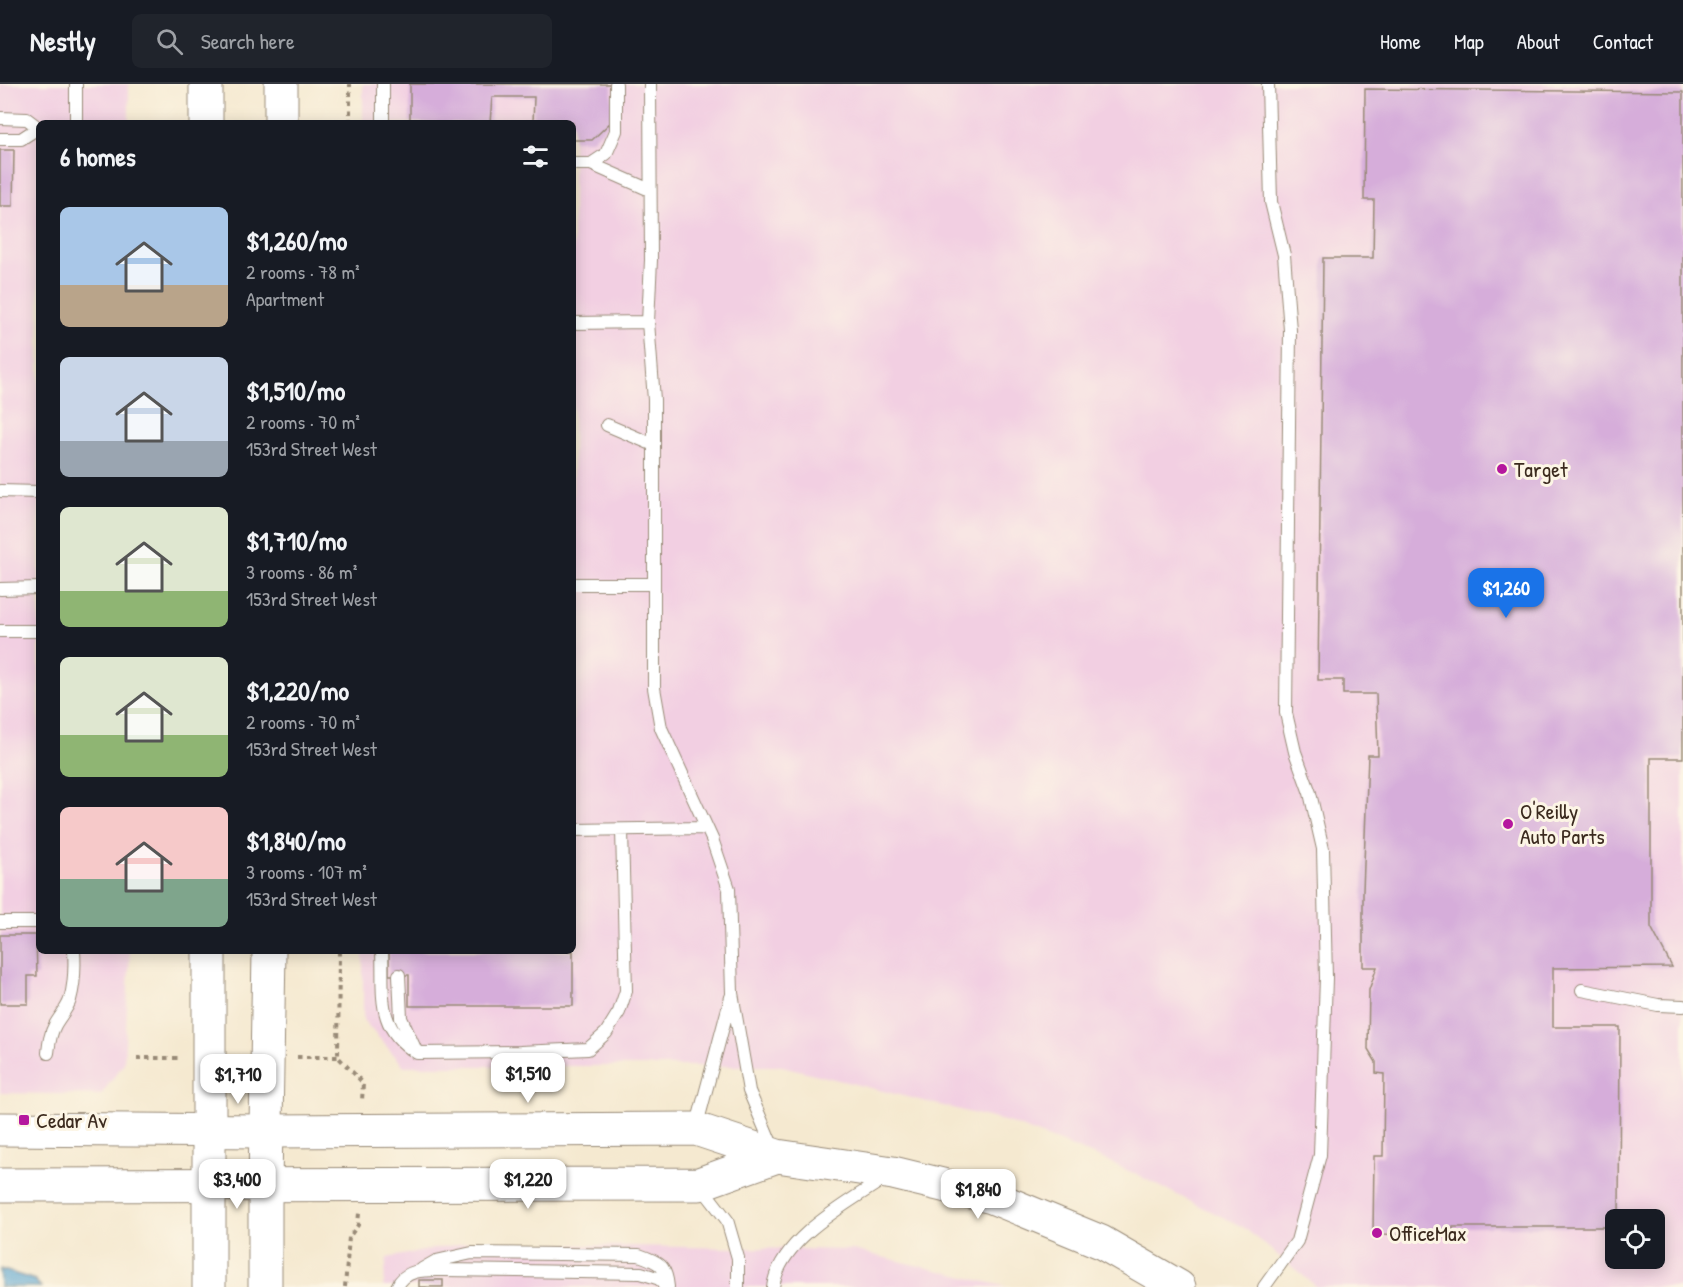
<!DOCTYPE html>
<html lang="en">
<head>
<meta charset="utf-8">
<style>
	body { margin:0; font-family:"Patrick Hand",sans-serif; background:#20242c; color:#f1f3f6; height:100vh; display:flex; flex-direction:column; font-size:22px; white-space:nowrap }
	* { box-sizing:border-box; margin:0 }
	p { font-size:20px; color:#9ea1a6 }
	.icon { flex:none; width:33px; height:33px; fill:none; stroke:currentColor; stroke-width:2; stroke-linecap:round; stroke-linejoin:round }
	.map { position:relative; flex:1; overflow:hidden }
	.details { position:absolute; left:36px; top:36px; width:540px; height:834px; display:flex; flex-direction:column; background:#171b24; border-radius:9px; box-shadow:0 3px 15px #0003 }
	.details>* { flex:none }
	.tools { position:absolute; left:1605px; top:1125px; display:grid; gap:12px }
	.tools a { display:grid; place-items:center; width:60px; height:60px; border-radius:9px; background:#171b24; box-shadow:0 3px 15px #0003; font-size:30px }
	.price { position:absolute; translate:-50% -51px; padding:0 14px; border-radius:12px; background:#fff; color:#222; font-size:20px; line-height:39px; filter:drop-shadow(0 2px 3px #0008) }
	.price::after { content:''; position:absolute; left:50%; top:36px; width:18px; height:14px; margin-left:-9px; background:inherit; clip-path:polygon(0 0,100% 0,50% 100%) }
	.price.active { background:#1a73e8; color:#fff }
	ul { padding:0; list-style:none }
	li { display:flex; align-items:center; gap:18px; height:150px; padding:0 24px }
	li span { display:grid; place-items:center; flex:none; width:168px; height:120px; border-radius:9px; color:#555 }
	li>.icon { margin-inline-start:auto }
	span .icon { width:72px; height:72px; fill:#fffc; stroke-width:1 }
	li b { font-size:26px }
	h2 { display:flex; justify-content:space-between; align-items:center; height:72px; padding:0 24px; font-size:26px }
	header { display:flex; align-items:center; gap:36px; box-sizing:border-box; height:84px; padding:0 30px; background:#171b24; border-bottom:2px solid #363941 }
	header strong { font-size:28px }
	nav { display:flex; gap:33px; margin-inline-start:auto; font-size:21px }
	.search { width:420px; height:54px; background:#20242c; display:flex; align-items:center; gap:15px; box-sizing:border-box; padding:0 21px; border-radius:9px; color:#9ea1a6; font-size:22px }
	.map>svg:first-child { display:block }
	.built { fill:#f2cfe2; fill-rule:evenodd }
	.water { fill:#56a3cf; stroke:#486676; stroke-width:1.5 }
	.building { fill:#d6adda }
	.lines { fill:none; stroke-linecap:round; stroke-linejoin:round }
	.lane-casing { stroke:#988a77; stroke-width:14 }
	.secondary-casing { stroke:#988a77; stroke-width:35 }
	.primary-casing { stroke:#988a77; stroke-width:35 }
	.path { stroke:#988a77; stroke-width:4; stroke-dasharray:4.5 4.5; stroke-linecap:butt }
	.lane { stroke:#fff; stroke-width:12 }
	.secondary { stroke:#fff; stroke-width:33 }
	.primary { stroke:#fff; stroke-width:33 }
	.poi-dot { fill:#b5179e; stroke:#fcf5e5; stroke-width:2 }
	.labels { text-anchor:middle; stroke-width:6; stroke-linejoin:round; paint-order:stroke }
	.poi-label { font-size:22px; fill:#3b2a1e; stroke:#fcf5e5; text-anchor:start }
</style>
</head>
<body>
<header>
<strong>Nestly</strong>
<div class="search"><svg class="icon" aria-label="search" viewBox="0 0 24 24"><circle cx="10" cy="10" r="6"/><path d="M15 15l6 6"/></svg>Search here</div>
<nav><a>Home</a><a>Map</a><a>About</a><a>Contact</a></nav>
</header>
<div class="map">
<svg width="1683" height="1203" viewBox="0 0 1683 1203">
	<rect width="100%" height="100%" fill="#fcf5e5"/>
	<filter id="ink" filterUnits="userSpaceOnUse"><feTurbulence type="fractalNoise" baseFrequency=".0167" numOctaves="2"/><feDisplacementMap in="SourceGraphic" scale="12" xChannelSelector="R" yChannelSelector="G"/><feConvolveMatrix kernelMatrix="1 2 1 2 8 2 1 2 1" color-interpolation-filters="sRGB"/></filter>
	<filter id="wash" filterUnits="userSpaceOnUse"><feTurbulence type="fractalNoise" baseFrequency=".008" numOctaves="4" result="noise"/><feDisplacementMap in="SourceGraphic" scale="24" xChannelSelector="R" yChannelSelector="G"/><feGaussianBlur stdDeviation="1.35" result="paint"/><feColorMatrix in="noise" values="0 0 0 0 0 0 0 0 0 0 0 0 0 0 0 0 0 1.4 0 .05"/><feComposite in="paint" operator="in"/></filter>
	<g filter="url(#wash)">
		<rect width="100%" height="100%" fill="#f5e9d0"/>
		<!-- built -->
		<path class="built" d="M0 0H129V39H39V867H130L124 979 101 1011 0 1009Z
			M363 0H1683V1203H1317L1243 1143 1106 1076 1008 1038 782 982H404L363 936V867H573V39H363ZM1616 1136H1654V1174H1616Z
			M464 1159 853 1166 1007 1203H383L387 1174Z"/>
		<!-- water -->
		<path class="water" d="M0 1185 35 1196 41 1203H0Z"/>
		<g id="blocks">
			<!-- building -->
			<path class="building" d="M410 0H612V37L592 56H573V39H533L534 13H492L490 39H410Z
				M1365 5 1683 8V674H1651V843L1672 883 1553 884V943H1620L1619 1136H1616V1143H1453V1151L1373 1150 1374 1072H1383L1384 990 1376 989V978L1368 965 1369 906 1377 883H1363V807L1368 671H1378L1376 610H1343V596H1318L1323 174H1373L1374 116H1364Z
				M0 66H14L13 122H0Z
				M0 851H36L37 892H28V920H0Z
				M389 867H573V922H409V891H389Z
				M419 1196H443V1203H419Z"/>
		</g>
	</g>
	<g filter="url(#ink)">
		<use href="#blocks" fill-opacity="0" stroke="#988a77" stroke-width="1.5"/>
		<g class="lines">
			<defs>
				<path id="lane" d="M76 0V39
					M650 0 651 176 648 238 654 316V604L661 644 712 755 729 805 732 909 749 1007 774 1066
					M0 34 27 35 39 44
					M383 39V0
					M0 55H21L38 44
					M573 80H591L650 106
					M591 80 606 70 616 47V0
					M573 239 648 238
					M607 341 654 361
					M0 407 39 408
					M573 500H654
					M0 505 39 504
					M0 547H39
					M573 746 707 744
					M0 838H39
					M382 867C384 911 375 943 417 969L520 968 588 965 606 949 619 928 626 907 622 746
					M399 891 401 934 417 969
					M1582 906 1658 921 1683 922
					M48 969C49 959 50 950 55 941 60 932 67 925 70 916 74 901 75 882 74 867
					M696 1044 731 913
					M700 1101 727 1136 738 1174V1203
					M422 1185 436 1177 472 1169 639 1171C659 1178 666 1181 668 1203
					M397 1203C405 1184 427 1186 444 1186L641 1189 660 1195 665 1203
					M773 1203C780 1154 848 1119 885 1094
					M1264 1203 1297 1157 1320 1071 1326 894 1323 765 1310 709 1295 668 1286 629 1290 246 1284 171 1271 118 1268 0"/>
				<path id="secondary" d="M0 1045 266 1047 696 1045 777 1072 893 1089 992 1113 1101 1158 1179 1203
					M0 1101 699 1100 777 1072"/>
				<path id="primary" d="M206 0V39
					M281 39V0
					M209 1203V867
					M265 1203V1100L269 867"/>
			</defs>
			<!-- lane casing -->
			<use href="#lane" class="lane-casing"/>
			<!-- secondary casing -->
			<use href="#secondary" class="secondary-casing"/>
			<!-- primary casing -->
			<use href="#primary" class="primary-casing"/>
			<!-- path -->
			<path class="path" d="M350 39V0
				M339 867 338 973 363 999 362 1017
				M297 973H338
				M137 974H179
				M345 1203 349 1153 358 1141 359 1129"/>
			<!-- lane -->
			<use href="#lane" class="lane"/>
			<!-- secondary -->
			<use href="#secondary" class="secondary"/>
			<!-- primary -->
			<use href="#primary" class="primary"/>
		</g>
	</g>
	<!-- markers -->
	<g class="poi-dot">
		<circle cx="1502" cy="385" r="6"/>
		<circle cx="1508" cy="740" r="6"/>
		<rect x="18" y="1030" width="12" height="12" rx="3"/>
		<circle cx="1377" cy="1149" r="6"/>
	</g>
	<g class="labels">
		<!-- poi labels -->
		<g class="poi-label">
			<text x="1514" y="393">Target</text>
			<text x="1520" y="735">O'Reilly<tspan x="1520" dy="25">Auto Parts</tspan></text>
			<text x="36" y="1044">Cedar Av</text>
			<text x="1389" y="1157">OfficeMax</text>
		</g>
	</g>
</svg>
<div class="tools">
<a><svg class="icon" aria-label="locate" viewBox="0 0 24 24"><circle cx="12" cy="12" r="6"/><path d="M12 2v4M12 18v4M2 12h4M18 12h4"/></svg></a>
</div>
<b class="price active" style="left:1506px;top:535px">$1,260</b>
<b class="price" style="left:528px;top:1020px">$1,510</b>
<b class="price" style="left:238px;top:1021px">$1,710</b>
<b class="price" style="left:237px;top:1126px">$3,400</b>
<b class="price" style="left:528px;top:1126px">$1,220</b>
<b class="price" style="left:978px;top:1136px">$1,840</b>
<section class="details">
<h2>6 homes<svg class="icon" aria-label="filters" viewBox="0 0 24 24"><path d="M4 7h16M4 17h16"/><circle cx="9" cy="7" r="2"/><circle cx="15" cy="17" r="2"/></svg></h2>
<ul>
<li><span style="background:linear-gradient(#a9c7e8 65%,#b9a48a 0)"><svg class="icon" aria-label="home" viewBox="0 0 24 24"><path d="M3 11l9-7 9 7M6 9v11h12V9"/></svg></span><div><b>$1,260/mo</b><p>2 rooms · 78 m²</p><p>Apartment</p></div></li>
<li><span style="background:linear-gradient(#c9d6e8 70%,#9aa5b1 0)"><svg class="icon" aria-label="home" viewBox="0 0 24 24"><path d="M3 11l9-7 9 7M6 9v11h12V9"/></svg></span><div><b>$1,510/mo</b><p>2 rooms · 70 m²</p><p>153rd Street West</p></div></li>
<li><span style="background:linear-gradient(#dfe7d0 70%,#8fb573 0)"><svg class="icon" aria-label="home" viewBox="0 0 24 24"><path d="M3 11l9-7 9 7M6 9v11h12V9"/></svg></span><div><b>$1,710/mo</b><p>3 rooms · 86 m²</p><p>153rd Street West</p></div></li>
<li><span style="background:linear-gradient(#dfe7d0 65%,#8fb573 0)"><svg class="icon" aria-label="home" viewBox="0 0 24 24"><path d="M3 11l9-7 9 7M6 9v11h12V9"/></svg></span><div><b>$1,220/mo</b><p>2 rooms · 70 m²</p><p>153rd Street West</p></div></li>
<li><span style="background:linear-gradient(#f6c9c9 60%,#7fa58c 0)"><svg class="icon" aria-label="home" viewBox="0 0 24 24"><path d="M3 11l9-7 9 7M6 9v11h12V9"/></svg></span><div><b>$1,840/mo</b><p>3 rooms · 107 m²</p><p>153rd Street West</p></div></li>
</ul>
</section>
</div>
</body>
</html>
